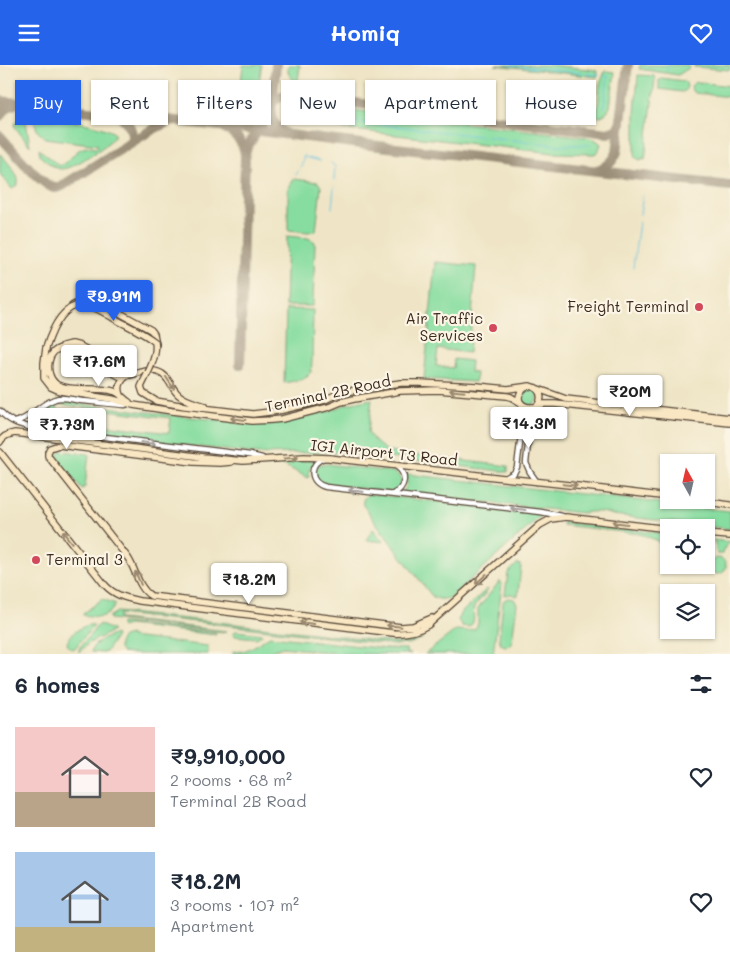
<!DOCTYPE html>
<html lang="en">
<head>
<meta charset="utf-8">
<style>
	body { margin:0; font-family:Mali,sans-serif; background:#f2f2f3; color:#1f2937; height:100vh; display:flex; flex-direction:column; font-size:19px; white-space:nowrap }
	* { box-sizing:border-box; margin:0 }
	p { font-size:16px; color:#747a83 }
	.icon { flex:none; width:28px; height:28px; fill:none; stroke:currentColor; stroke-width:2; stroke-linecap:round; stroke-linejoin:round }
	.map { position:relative; height:589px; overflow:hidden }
	.panel { display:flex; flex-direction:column; background:#fff; flex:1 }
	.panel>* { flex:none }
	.hud { position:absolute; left:15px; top:15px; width:700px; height:45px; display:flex; gap:10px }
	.needle { width:32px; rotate:352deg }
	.fabs { position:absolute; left:660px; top:389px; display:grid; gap:10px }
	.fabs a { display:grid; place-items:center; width:55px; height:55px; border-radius:0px; background:#fff; box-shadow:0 1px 4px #0004; font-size:25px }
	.price { position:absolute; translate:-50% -42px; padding:0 11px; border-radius:5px; background:#fff; color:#222; font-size:16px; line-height:32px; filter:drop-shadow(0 1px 2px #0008) }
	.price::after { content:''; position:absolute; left:50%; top:30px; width:15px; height:11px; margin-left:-8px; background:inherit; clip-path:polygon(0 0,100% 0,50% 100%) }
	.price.on { background:#2563eb; color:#fff }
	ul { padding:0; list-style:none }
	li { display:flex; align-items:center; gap:15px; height:125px; padding:0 15px }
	li span { display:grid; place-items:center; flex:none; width:140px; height:100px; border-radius:0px; color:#555 }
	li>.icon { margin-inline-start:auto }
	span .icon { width:60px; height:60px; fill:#fffc; stroke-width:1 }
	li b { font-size:21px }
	h2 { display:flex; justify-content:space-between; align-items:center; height:60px; padding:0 15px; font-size:21px }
	.pill { padding:0 18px; border-radius:0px; background:#fff; box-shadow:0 1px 4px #0004; font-size:18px; line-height:45px }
	.pill.on { background:#2563eb; color:#fff }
	header { display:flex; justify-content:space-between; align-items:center; height:65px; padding:0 15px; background:#2563eb; color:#fff; font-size:22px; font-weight:700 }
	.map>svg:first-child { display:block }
	.green { fill:#87dda0; stroke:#61845f; fill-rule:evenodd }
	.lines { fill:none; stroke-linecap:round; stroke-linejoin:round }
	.stream { stroke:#61c1df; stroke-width:1 }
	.taxiway { stroke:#958872; stroke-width:10 }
	.street-casing { stroke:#564637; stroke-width:7 }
	.secondary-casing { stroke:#564637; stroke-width:8 }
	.street { stroke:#fff; stroke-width:4.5 }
	.secondary { stroke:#f9e7c3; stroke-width:5.5 }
	.secondary-bridge-casing { stroke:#564637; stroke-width:8; stroke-linecap:butt }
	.secondary-bridge { stroke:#f9e7c3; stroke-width:5.5 }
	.oneway { stroke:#9a8870 }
	.oneway2 { stroke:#a79f9a }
	.poi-dot { fill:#d1495b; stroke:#fcf5e5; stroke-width:2 }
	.labels { text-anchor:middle; stroke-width:4.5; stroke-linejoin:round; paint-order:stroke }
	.poi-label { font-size:15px; fill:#3b2a1e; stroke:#fcf5e5; text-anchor:end }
	.street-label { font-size:15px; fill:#3b2a1e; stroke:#fcf5e5 }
</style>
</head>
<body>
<header><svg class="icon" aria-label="menu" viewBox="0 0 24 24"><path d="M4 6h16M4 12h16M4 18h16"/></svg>Homiq<svg class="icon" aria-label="heart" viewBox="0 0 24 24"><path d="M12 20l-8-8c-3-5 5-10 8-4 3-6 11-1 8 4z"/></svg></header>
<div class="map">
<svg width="730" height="589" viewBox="0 0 730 589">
	<rect width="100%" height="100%" fill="#fcf5e5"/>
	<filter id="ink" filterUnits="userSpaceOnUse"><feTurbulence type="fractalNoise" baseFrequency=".02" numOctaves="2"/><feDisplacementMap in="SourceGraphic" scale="10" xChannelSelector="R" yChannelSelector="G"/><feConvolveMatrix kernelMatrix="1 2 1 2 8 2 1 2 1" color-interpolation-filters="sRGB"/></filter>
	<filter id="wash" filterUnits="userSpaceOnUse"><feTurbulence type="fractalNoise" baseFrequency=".0096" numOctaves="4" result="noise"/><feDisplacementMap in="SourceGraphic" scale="20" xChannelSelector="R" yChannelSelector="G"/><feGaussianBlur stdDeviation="1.12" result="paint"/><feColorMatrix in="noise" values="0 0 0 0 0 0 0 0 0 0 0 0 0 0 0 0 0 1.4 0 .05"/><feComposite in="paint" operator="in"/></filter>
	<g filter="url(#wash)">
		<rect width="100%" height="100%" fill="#efe5c6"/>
		<!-- green -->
		<path class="green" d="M243 0H262L254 44C250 49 243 50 238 46Z
			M288 0H300L298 16C290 14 287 9 288 0Z
			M495 0H550L596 5 598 8 597 12Z
			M640 0H689V3L678 10 639 4Z
			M694 0H730V5L694 2Z
			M605 6 615 7 610 42C607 48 604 51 597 52L600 19Z
			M638 10 654 11 655 14 645 94 642 93 641 95 636 93 635 88V48Z
			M661 13 684 16C688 19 688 25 682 27L659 24V15Z
			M697 17 730 21V32L694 28 692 26 691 21 694 18Z
			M293 40 328 43 326 61 292 54C286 51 286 47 287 41Z
			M334 43 586 72 596 75 601 79 598 87 594 89 553 88 344 64 332 62Z
			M58 54C71 55 104 61 114 68V72C107 81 72 105 60 104 52 102 45 95 40 91L39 84 59 101C70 97 75 85 83 83 88 81 92 83 97 83L98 80 45 73 37 66 35 56 36 55Z
			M18 55H23L26 56 30 81 15 62V59Z
			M0 89C5 94 20 110 18 118 17 121 14 123 12 124L0 109Z
			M294 114 318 117 321 122 316 166 307 167 288 165V124Z
			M287 171 308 173 314 176 315 178 313 240 312 241H285Z
			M435 197 476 201 469 288 438 284 436 301 453 303 454 294 471 296 470 307 476 308 475 317 424 314Z
			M286 244 313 245 312 297 311 307 304 314 284 318Z
			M522 332a8 8 0 1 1 16 0a8 8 0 1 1-16 0Z
			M372 334 368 367C372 375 381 382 389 387L508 401V407L340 387 258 389 35 362 32 360 31 356 32 354 55 338 60 336 172 350 265 360 274 359 330 346 347 339ZM58 339 171 353 169 368 56 354Z
			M60 386 89 389 85 422 82 424 59 395 58 389Z
			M316 395 309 404V412L308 413 278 397Z
			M321 399H326L394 407C406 414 402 426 389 427L321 418 315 412C315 406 315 402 321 399Z
			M406 409 730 446V464L613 450C602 446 593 446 582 448L401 428C408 422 408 417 406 409Z
			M370 429 542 449V450L451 532C444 535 438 535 432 531L393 481 363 440C362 434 365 431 370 429Z
			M563 457 669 469V483C659 477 651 472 640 469L563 460Z
			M373 464 384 477 366 475Z
			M713 475 730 477 725 482 723 489H717L715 478Z
			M710 501a8 8 0 1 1 16 0a8 8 0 1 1-16 0Z
			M517 499H519L521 501 518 530 517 531 511 529 505 530V529L508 508Z
			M499 517H501L502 519 493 589H425L456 565 467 566 475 564 478 559V544Z
			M487 524 488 525 474 542C472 551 477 558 468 562L462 561 458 555 460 549Z
			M509 533 514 534 517 539 512 576 510 580 505 581 501 579 499 574 503 537 504 535Z
			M102 534 116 539C107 555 99 552 83 550V549Z
			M117 547 236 559 395 578 408 577 422 573V574L408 579 394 580 236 561 119 549V554L227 566 222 567 110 554 109 552Z
			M121 558H124L216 568V570L128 560 122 562 121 561Z
			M99 559 112 565 113 566 89 578 79 587V584L80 582Z
			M89 560H94L74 584 70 583 67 579C68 570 80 562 89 560Z
			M236 566 262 569V570L256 573 236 571 233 570V568Z
			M115 569 116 571 106 587 102 588 91 587C93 577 106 573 115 569Z
			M130 570V572L208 581V589H130L122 588 119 584V578L123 572Z
			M270 571 387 584H406L407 589H411H341L283 582 274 585 268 589H233V586C248 589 258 577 270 571Z"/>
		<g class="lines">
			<!-- stream -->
			<path class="stream" d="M509 0 599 10
				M667 5 668 0
				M604 42 608 11H605
				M340 51 341 55 557 80H590
				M308 54 309 45
				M304 92 320 96
				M331 98 335 101 334 115
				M296 110 302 99 304 90
				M332 143 334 122
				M640 149 643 130
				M633 203 639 157"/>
			<!-- taxiway -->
			<path class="taxiway" d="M276 0 271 49C272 58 277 64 285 68
				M0 36 221 61 361 79 730 121
				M271 41C274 34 278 31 286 30L608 68 616 65 621 59
				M117 50C126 54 133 63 132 74L128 79
				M0 51 8 42 17 38
				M225 63C235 69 244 77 245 90
				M0 71C11 83 40 119 54 123 58 123 59 122 62 121L148 67 169 56
				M597 105C607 103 613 97 617 87L628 0
				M240 300 245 90 247 82 269 49"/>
		</g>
	</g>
	<g filter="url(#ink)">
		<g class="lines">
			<defs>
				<path id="street" d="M537 341 533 346 531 352 526 398 530 407 537 417
					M0 346C9 357 20 360 33 363L250 390 262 393
					M15 357C30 354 40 339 55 334 63 331 73 335 82 336 96 337 110 339 125 340
					M324 393C308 399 309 418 326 422L541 447 562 451
					M505 413 514 408 517 402 523 354V346L521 338
					M393 429C405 423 408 410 397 402"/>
				<path id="secondary" d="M72 241C80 236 87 233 96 235L151 265 154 269 156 279
					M63 281 72 279 80 281 129 307 134 308
					M46 283 44 298V313L51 322 60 326 112 334 133 340 172 346 252 356 272 355 282 354 329 342 341 337 354 334 400 326 438 325 507 331 511 332 521 338
					M526 322C512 332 521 346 537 341 542 335 542 329 536 323
					M121 330C118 323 120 315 127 311
					M151 333 156 336 185 341 253 349 278 346 325 335 337 329 364 323 401 318H420L477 321 508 324 530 321 566 334 730 353
					M129 337C123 334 120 327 113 326 99 322 68 327 56 319 43 309 47 280 67 283L119 311C132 313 145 302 158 307 169 310 171 324 179 330 186 336 197 338 205 341
					M537 341 544 339H555L730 358
					M0 377C3 371 8 369 15 368L203 392 243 396 304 392 329 393 504 413 569 420 669 432
					M0 387 105 520C115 531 127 533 140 536L393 568C406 569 417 567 428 560L540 460 551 454 566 452 669 464
					M231 397 220 398 193 397 59 380 50 383 48 387V391L128 493C136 505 138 523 151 531L401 562 413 561 432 553
					M692 435 730 440
					M706 469 730 471"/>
			</defs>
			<!-- street casing -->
			<use href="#street" class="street-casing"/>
			<!-- secondary casing -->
			<use href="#secondary" class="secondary-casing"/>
			<!-- street -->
			<use href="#street" class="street"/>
			<!-- secondary -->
			<use href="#secondary" class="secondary"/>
			<defs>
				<path id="secondary-bridge" d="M46 283C52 264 65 234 89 241 99 243 109 251 117 255 130 262 144 268 155 277 158 292 147 309 141 322L143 328 151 333"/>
			</defs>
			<!-- secondary-bridge casing -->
			<use href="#secondary-bridge" class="secondary-bridge-casing"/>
			<!-- secondary-bridge -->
			<use href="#secondary-bridge" class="secondary-bridge"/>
		</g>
		<!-- one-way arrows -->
		<defs><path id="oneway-shaft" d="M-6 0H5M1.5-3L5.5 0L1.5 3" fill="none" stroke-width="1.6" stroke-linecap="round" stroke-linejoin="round" transform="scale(1.25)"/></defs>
		<g class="oneway">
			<use href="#oneway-shaft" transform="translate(170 318) rotate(56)"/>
			<use href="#oneway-shaft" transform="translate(457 326) rotate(-175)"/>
			<use href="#oneway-shaft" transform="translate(238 354) rotate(-173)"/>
			<use href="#oneway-shaft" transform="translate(291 393) rotate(-3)"/>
			<use href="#oneway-shaft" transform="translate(570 420) rotate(6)"/>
			<use href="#oneway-shaft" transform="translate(620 458) rotate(-173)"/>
			<use href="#oneway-shaft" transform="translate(67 472) rotate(-128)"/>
			<use href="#oneway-shaft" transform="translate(138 513) rotate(-113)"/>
			<use href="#oneway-shaft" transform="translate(481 514) rotate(138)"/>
			<use href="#oneway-shaft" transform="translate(307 558) rotate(-173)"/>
			<use href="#oneway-shaft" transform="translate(394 561) rotate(-174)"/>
		</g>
		<g class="oneway2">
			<use href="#oneway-shaft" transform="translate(148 378) rotate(7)"/>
			<use href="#oneway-shaft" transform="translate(356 426) rotate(-174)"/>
			<use href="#oneway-shaft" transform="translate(518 444) rotate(-173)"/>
		</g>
	</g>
	<!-- markers -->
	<g class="poi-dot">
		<circle cx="699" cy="242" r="5"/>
		<circle cx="493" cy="263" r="5"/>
		<circle cx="36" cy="495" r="5"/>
	</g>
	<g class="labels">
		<!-- poi labels -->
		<g class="poi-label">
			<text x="689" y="247">Freight Terminal</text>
			<text x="483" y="259">Air Traffic<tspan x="483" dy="17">Services</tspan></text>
			<text x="46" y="500" text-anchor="start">Terminal 3</text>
		</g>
		<!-- street labels -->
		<g class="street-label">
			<text transform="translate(328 329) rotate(-12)" y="5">Terminal 2B Road</text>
			<text transform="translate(384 388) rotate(6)" y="5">IGI Airport T3 Road</text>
		</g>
	</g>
</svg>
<div class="fabs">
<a><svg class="needle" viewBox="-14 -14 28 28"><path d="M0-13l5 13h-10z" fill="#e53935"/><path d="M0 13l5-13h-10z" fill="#747a83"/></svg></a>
<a><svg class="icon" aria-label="locate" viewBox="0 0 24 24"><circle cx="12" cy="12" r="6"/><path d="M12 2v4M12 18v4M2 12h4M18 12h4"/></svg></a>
<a><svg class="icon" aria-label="layers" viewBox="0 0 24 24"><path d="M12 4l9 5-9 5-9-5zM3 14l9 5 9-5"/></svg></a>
</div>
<b class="price on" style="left:114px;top:257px">₹9.91M</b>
<b class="price" style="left:99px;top:322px">₹17.6M</b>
<b class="price" style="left:630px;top:352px">₹20M</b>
<b class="price" style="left:529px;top:384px">₹14.3M</b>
<b class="price" style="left:67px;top:385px">₹7.73M</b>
<b class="price" style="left:249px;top:540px">₹18.2M</b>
<div class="hud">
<a class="pill on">Buy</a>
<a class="pill">Rent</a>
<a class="pill">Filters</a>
<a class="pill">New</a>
<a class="pill">Apartment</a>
<a class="pill">House</a>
</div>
</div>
<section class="panel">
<h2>6 homes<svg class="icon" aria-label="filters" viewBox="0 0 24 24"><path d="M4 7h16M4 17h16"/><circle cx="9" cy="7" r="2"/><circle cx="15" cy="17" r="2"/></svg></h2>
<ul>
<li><span style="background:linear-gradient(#f6c9c9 65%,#b9a48a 0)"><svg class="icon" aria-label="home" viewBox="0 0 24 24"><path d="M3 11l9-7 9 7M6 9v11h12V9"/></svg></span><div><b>₹9,910,000</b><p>2 rooms · 68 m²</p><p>Terminal 2B Road</p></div><svg class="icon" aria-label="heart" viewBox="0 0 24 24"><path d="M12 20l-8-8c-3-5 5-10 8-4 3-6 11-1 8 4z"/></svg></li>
<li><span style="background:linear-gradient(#a9c7e8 75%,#c2b280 0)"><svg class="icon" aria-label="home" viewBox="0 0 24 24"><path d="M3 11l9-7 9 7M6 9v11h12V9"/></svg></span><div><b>₹18.2M</b><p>3 rooms · 107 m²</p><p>Apartment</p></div><svg class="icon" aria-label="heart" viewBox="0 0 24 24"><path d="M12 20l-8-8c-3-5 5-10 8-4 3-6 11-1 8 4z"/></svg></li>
</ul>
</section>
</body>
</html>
